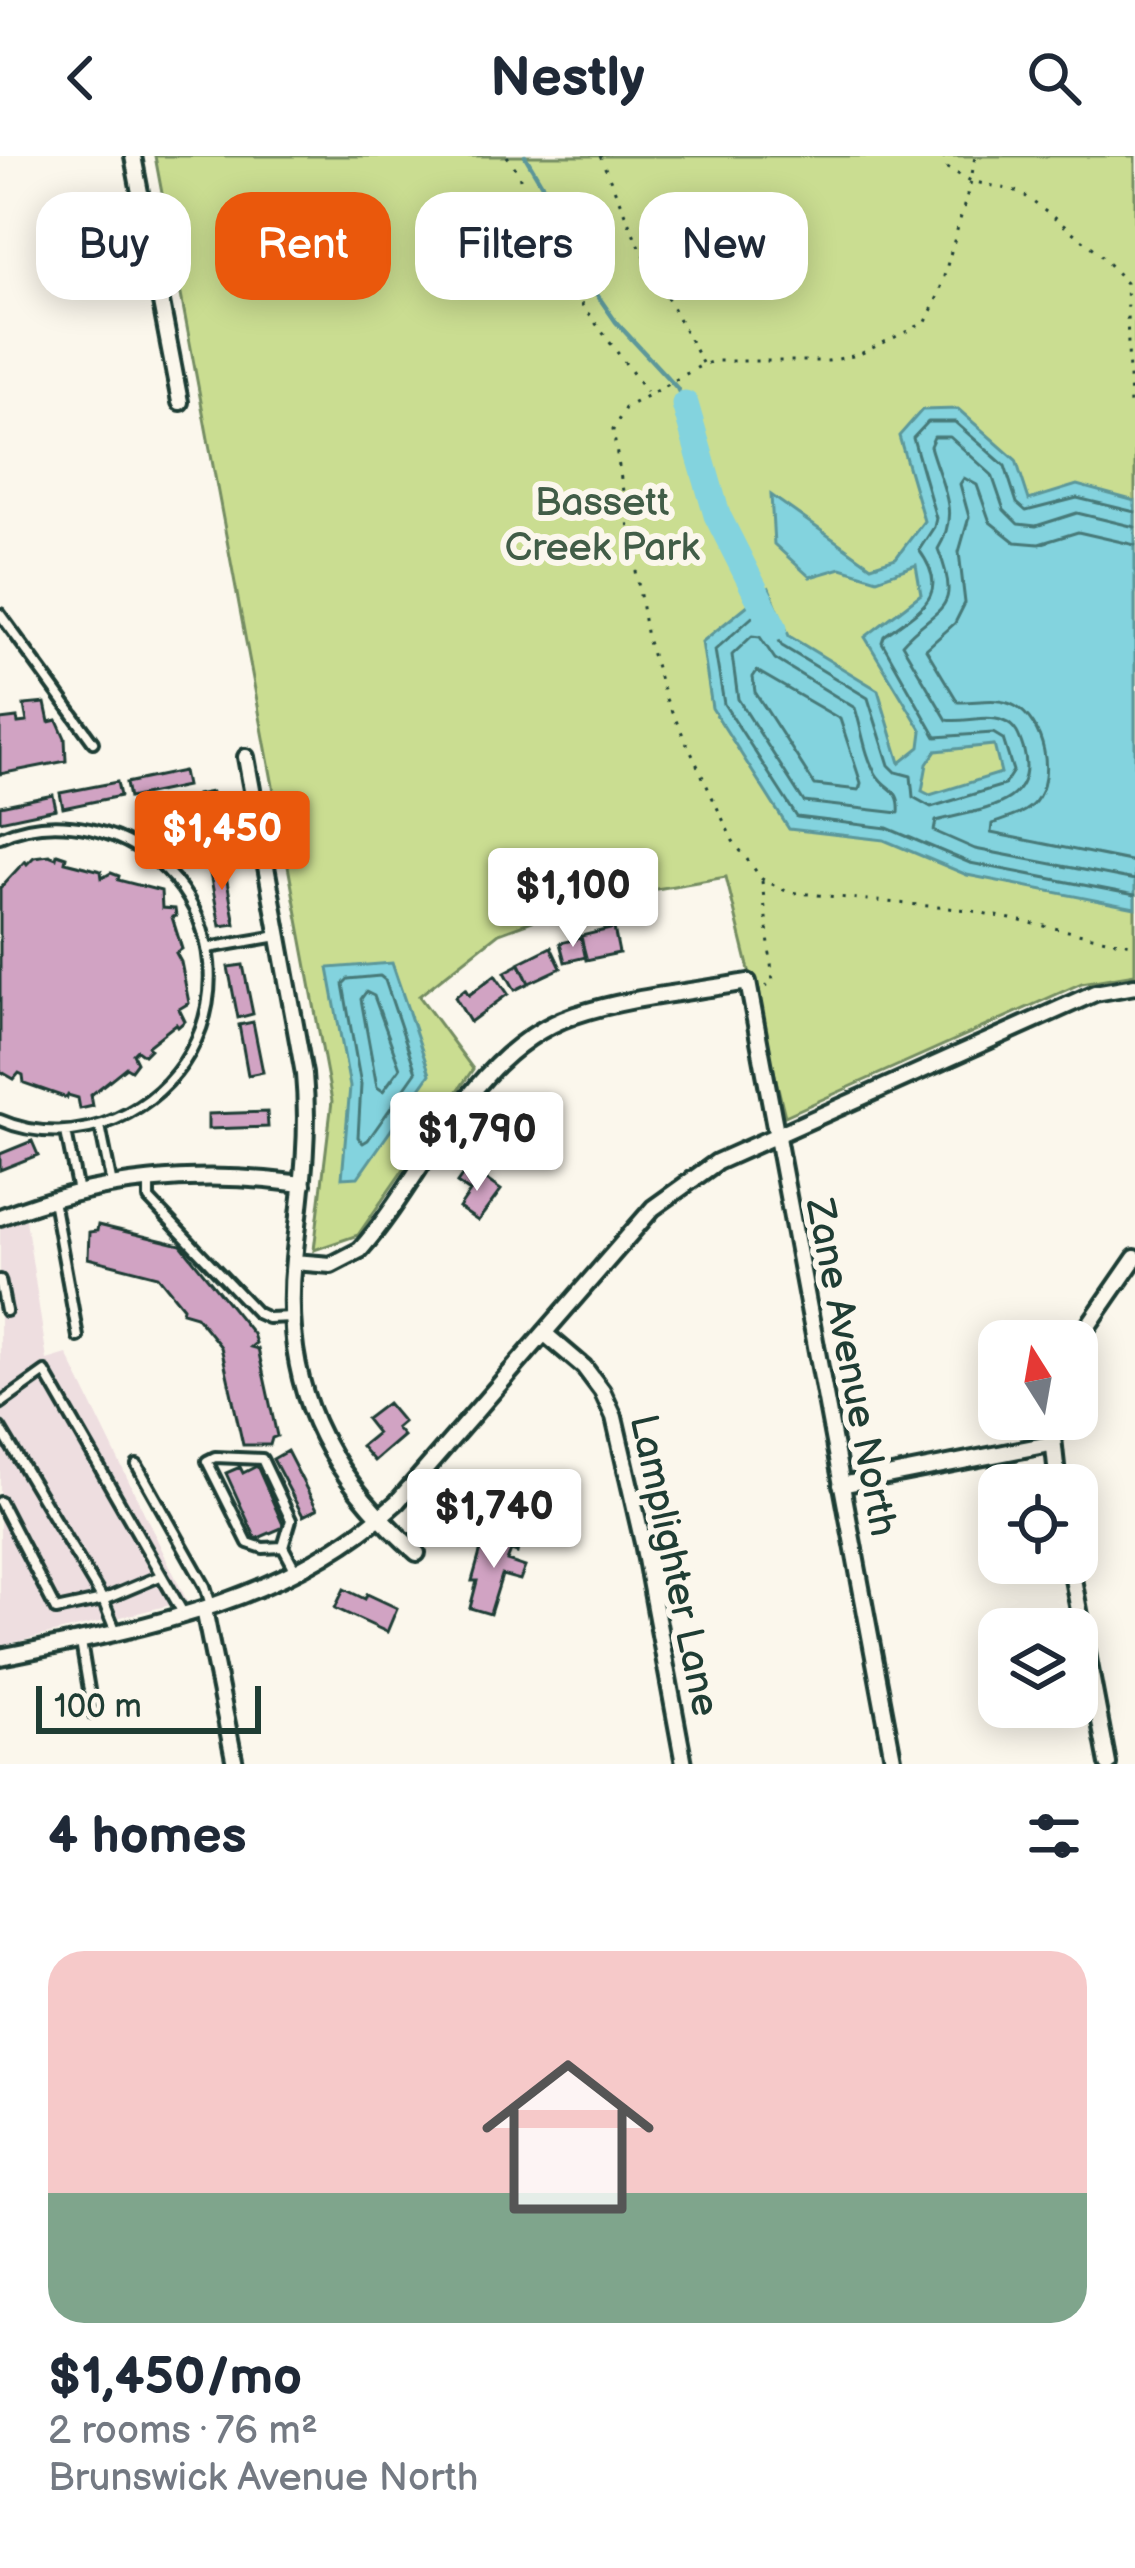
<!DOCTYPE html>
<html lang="en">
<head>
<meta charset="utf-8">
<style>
	body { margin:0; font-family:"Balsamiq Sans",sans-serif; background:#f6f6f7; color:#1f2937; height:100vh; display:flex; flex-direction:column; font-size:45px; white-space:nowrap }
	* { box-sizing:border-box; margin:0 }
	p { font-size:39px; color:#747a83 }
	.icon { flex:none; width:66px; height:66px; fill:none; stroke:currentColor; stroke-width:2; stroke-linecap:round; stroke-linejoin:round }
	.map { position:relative; height:1608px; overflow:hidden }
	.panel { display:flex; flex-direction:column; background:#fff; flex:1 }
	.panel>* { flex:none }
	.top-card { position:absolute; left:36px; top:36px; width:1065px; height:108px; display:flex; gap:24px }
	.needle { width:78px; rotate:349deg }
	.fabs { position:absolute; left:978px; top:1164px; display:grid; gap:24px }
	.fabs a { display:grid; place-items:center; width:120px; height:120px; border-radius:24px; background:#fff; box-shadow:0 6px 30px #0003; font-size:60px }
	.scale { position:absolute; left:36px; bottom:30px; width:225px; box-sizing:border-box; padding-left:12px; border:6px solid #1f3d34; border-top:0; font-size:33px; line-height:42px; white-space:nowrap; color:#1f3d34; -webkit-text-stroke:9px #fbf7ec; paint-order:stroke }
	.price { position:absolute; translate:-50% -102px; padding:0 27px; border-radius:12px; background:#fff; color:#222; font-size:39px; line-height:78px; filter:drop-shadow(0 3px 6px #0008) }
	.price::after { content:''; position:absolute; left:50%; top:72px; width:36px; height:27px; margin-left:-18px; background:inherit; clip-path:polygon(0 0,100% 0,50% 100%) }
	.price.active { background:#ea580c; color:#fff }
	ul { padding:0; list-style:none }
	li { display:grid; align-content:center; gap:24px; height:636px; padding:0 48px }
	li span { display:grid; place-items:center; height:372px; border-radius:36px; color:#555 }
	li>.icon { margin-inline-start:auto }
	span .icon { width:216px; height:216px; fill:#fffc; stroke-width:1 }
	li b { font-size:51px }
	h2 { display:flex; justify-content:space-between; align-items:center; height:144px; padding:0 48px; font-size:51px }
	.tag { padding:0 42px; border-radius:36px; background:#fff; box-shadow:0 6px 30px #0003; font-size:42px; line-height:108px }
	.tag.active { background:#ea580c; color:#fff }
	header { display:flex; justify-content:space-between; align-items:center; height:156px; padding:0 48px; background:#fff; font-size:54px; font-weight:700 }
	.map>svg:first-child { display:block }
	.built { fill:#eedee0 }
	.green { fill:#cadd91; stroke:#748d62; stroke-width:3 }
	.water { fill:#83d3de; stroke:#5b979a; stroke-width:3; fill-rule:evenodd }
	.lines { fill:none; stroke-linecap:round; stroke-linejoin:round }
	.shore { stroke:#477978; stroke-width:3 }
	.stream { stroke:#5b979a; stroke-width:4.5 }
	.river { stroke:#83d3de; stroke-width:27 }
	.building { fill:#d1a3c3; stroke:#1f3d34; stroke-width:3 }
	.service-casing { stroke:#1f3d34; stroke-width:16 }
	.minor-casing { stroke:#1f3d34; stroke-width:22 }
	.path { stroke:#1f3d34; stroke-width:3; stroke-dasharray:3 9; stroke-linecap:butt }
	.service { stroke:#fbf7ec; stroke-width:8 }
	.minor { stroke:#fbf7ec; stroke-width:14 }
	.labels { text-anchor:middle; stroke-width:12; stroke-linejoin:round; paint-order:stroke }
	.park-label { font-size:39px; fill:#415d47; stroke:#fbf7ec }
	.street-label { font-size:39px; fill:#1f3d34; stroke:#fbf7ec }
</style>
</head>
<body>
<header><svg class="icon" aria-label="back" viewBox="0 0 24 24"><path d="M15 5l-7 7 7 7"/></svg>Nestly<svg class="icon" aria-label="search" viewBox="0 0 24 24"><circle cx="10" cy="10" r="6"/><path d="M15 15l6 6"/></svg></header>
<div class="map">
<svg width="1135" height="1608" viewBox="0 0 1135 1608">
	<rect width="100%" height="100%" fill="#fbf7ec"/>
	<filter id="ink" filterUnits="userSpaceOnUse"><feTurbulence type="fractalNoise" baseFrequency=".00833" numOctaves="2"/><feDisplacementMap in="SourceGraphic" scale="24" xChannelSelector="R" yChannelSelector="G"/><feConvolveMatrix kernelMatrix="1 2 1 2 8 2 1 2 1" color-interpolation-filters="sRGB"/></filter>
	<g filter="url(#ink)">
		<!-- built -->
		<path class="built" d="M25 1057 47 1204 67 1198 187 1445 0 1490V1067Z"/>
		<!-- green -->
		<path class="green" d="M155 0H1135V818L1082 827 785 960 726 721 587 745 499 777 419 840 473 913 358 1079 314 1094 332 945Z"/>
		<!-- water -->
		<path class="water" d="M958 253 1016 304 1029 344 1077 329 1135 345V752L967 719 884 684 789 673 712 552 702 486 769 432 789 480 878 534 900 607 920 591 922 575 865 481 921 438 916 409 877 423 841 412 810 421 774 388 771 339 871 410 896 402 924 365 899 280 922 254ZM994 589 1001 617 930 639 922 635 927 608 936 595Z
			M392 807 430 918 358 1021 342 1022 350 931 328 812Z"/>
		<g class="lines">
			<!-- shore -->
			<path class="shore" d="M1135 356 1077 342 1026 355 1017 347 1005 310 955 266H928L913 282 936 362 934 371 919 394C953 440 919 454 884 480L882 486 936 581 993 577 1003 583 1013 615 1004 629 931 651 913 641 911 620 896 616 889 609 868 542 782 490 764 456H758L715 494 724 548 797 661 887 672 970 707 1135 739
				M1135 371 1077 357 1036 370 1018 368 1004 354 992 319 950 281H934L930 290C941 330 961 355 938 393 964 458 936 449 902 488L947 564C964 567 986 558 1003 565 1017 570 1020 582 1024 595 1038 652 978 653 936 665L934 675 975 693 1135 724
				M1135 389 1078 376 1039 388 1015 386 990 366 977 329 964 322 960 328 969 361 959 396 965 447 955 467 926 493 958 546C977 547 997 540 1015 550 1044 566 1056 620 1035 646 1024 659 1007 662 992 668L991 677 1135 706
				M752 480 760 481 775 503 855 552C862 573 865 600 876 618 887 636 901 631 899 657L804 646 738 543 732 499Z
				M757 515 840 563 861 627 859 634 815 629 755 536 753 521Z
				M380 820 385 824 416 916 368 984 363 987 358 981 361 929 343 828 348 823Z
				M366 836 374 840 400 912 383 935 377 931 361 843Z"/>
			<!-- stream -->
			<path class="stream" d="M525 0 572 79 591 130 616 166 677 232 685 248"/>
			<!-- river -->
			<path class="river" d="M685 248 717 359 774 472"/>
		</g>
		<!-- building -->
		<path class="building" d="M45 547 49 566 57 564 65 582 66 605 0 618V564L17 562 18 567 27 566 24 549Z
			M183 615 186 630 129 642 126 627Z
			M117 626 120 640 63 652 60 637Z
			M211 636 222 700 207 702 196 639Z
			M53 639 56 653 0 665V650Z
			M57 698 66 701 65 706 101 715 102 722 111 717 119 720 118 724 161 735 162 752 175 753 176 760 172 761 182 793 176 797 181 806 189 847 179 853 185 865 178 871 176 868 148 890 150 893 144 899 137 894 133 898 137 906 131 914 126 911 91 939 93 950 80 953 78 942 68 939 67 942 24 927 23 919 19 917 14 923 0 915V732L25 705 27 708 34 701 49 699 56 702Z
			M223 704 235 768 220 770 208 707Z
			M614 772 619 797 586 804 581 780Z
			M581 782 586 801 565 806 560 787Z
			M551 791 561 812 529 827 519 807Z
			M520 808 529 827 515 834 505 816Z
			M243 809 253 858 238 862 228 811Z
			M495 819 508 838 470 866 455 841 465 833 469 839Z
			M253 866 263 916 248 919 239 869Z
			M267 956 268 971 208 973V958Z
			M500 966 520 978 504 1003 499 1000 491 1013 475 1003Z
			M32 985 38 999 0 1014V998Z
			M468 1011 501 1034 478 1065 459 1052 470 1036 457 1027Z
			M98 1069 181 1089 253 1178 256 1187 251 1191 258 1193 277 1280 272 1282 270 1289H243L221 1191 196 1160 182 1156 183 1151 158 1120 88 1102 89 1076 97 1075Z
			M387 1247 403 1266 396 1272 403 1280 374 1305 361 1290 377 1277 366 1263Z
			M287 1295 317 1353 303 1360 273 1303Z
			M257 1310 284 1371 256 1383 226 1317 240 1311 243 1317Z
			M492 1322 504 1365 486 1373 469 1331Z
			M500 1378 520 1384 517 1397 511 1395 507 1405 525 1411 520 1424 502 1419 490 1458 470 1452 477 1425H472L483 1386 497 1389Z
			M344 1433 365 1443 367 1438 397 1452 387 1476 335 1452Z"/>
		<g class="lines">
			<defs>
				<path id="service" d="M0 458 93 586
					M0 681C28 668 60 667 90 673 237 708 252 901 116 963 81 979 36 980 0 964
					M208 792 278 780
					M100 970 112 1029
					M66 976 78 1036
					M149 1023V1043L257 1157 268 1162 292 1161
					M53 1044 78 1181
					M0 1124 6 1155
					M0 1248 45 1216 183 1457
					M0 1272 103 1444 56 1454 0 1346
					M137 1309 205 1430 211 1449
					M283 1391 263 1392 248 1387 207 1305 215 1301 262 1303 291 1364 283 1391 296 1415
					M116 1476 103 1444 160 1420
					M81 1486 93 1558"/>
				<path id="minor" d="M133 0 180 246
					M246 601 304 918C310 981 301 1041 294 1103 281 1229 324 1315 417 1397
					M0 1061C99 1022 198 1014 303 1028
					M294 1106 331 1109 360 1094C429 1016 469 895 575 859 629 841 692 836 748 826L894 1608
					M544 1177 584 1211 602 1235 614 1261 643 1387 684 1608
					M1077 1186 1135 1102
					M1051 1263 1058 1329
					M841 1329 1050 1288
					M1070 1407 1108 1608
					M204 1453 235 1608
					M0 1501C140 1473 288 1446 397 1346L653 1052 717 1006 1095 837 1135 830"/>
			</defs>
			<!-- service casing -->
			<use href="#service" class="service-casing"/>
			<!-- minor casing -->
			<use href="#minor" class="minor-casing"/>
			<!-- path -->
			<path class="path" d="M507 0 519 17 526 57 548 103 646 235
				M600 0 636 83 702 207
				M943 0 947 12 971 25 975 0
				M1135 258 1130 251 1126 127 1096 94 1020 36 971 25 939 138 926 166 858 199 828 205H714L702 209 625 252 613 274 647 482 665 541 733 685 762 723 788 736 968 754 1135 789
				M762 725 773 826 766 831"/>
			<!-- service -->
			<use href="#service" class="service"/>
			<!-- minor -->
			<use href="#minor" class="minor"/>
		</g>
	</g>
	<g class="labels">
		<!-- park labels -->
		<g class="park-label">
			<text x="602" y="359">Bassett<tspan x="602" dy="45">Creek Park</tspan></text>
		</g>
		<!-- street labels -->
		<g class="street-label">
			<text transform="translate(853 1211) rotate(79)" y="14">Zane Avenue North</text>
			<text transform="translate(676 1409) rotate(78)" y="14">Lamplighter Lane</text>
		</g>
	</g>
</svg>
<div class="fabs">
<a><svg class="needle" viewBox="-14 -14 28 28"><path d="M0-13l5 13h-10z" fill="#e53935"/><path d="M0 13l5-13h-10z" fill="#747a83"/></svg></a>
<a><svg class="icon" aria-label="locate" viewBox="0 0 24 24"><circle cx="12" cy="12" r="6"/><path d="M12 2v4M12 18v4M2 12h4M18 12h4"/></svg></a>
<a><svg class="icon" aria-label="layers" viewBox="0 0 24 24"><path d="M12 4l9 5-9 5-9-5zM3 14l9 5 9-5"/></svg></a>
</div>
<div class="scale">100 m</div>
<b class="price active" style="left:222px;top:737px">$1,450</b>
<b class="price" style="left:573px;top:794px">$1,100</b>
<b class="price" style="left:477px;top:1038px">$1,790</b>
<b class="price" style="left:494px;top:1415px">$1,740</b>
<div class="top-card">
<a class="tag">Buy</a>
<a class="tag active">Rent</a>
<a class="tag">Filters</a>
<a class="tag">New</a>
</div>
</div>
<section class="panel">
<h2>4 homes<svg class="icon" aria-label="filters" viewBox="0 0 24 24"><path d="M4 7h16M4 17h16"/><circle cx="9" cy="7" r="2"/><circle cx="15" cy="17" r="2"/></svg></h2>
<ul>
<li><span style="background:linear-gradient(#f6c9c9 65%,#7fa58c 0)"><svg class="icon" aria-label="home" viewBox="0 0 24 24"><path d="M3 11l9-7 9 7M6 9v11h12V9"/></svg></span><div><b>$1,450/mo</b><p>2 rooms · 76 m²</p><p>Brunswick Avenue North</p></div></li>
</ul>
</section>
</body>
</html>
